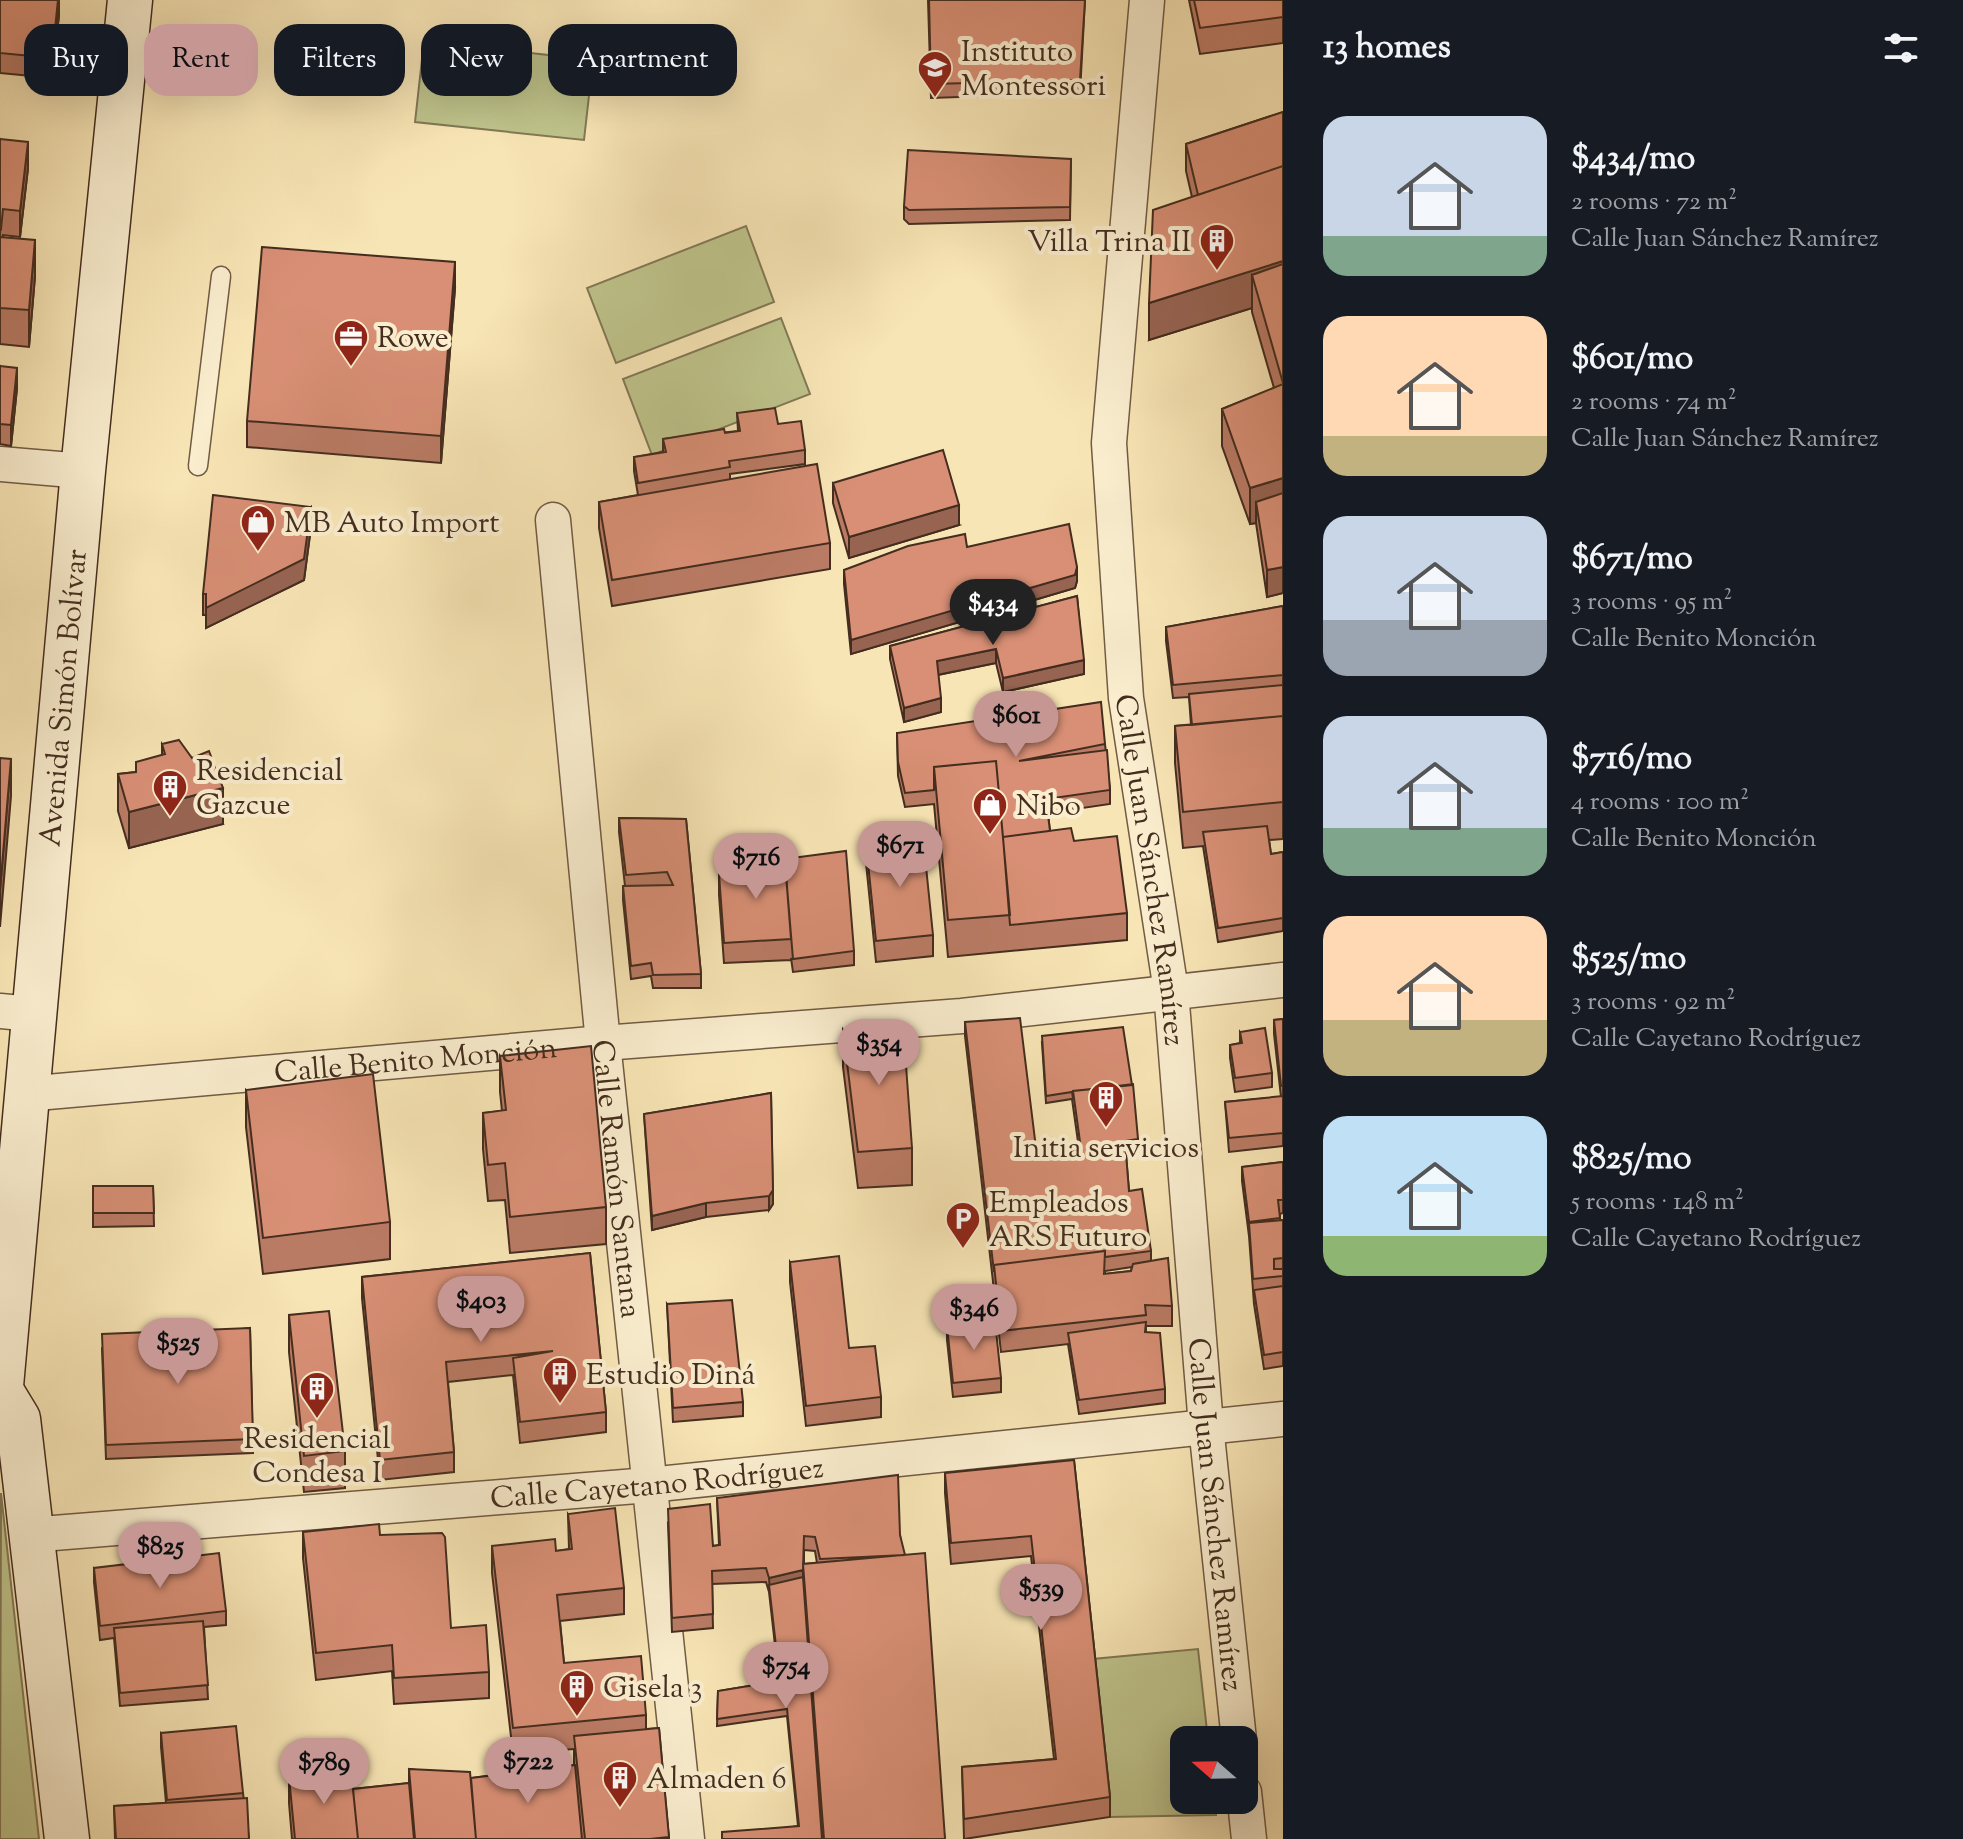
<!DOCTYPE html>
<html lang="en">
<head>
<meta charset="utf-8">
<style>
	body { margin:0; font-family:"Sorts Mill Goudy",serif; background:#20242c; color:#f1f3f6; height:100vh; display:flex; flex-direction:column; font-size:30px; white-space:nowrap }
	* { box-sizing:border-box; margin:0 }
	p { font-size:26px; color:#9ea1a6 }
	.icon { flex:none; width:44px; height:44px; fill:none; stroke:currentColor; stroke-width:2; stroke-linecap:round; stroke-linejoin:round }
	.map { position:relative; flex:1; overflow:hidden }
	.drawer { display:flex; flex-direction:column; background:#171b24; width:680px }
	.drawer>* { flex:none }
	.hud { position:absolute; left:24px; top:24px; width:760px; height:72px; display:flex; gap:16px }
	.needle { width:52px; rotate:290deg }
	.controls { position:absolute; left:1170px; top:1726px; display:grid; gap:16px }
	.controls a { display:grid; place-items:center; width:88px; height:88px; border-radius:16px; background:#171b24; box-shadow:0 8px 32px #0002; font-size:40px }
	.price { position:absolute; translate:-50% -68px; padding:0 18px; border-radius:28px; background:#c59692; color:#111; font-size:26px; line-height:52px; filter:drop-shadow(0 2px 4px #0008) }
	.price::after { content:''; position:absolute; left:50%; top:48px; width:24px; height:18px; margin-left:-12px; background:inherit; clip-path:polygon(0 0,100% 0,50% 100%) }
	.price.active { background:#222; color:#fff }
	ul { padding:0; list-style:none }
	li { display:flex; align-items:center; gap:24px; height:200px; padding:0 40px }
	li span { display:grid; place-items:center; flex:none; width:224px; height:160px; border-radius:24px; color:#555 }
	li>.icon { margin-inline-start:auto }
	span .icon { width:96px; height:96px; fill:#fffc; stroke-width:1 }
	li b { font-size:34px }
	h2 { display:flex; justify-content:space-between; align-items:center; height:96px; padding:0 40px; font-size:34px }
	.tag { padding:0 28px; border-radius:24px; background:#171b24; box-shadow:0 8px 32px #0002; font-size:28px; line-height:72px }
	.tag.active { background:#c59692; color:#111 }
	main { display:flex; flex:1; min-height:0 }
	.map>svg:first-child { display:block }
	.green { fill:#bfc48c; stroke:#827856; stroke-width:2 }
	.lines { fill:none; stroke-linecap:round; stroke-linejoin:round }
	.service-casing { stroke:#715b44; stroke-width:21 }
	.minor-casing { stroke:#715b44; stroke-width:37 }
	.secondary-casing { stroke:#442d1f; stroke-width:47 }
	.service { stroke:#faeecf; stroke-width:18 }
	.minor { stroke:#faeecf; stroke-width:34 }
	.secondary { stroke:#faeecf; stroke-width:44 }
	.wall { fill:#ba7b65; stroke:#442d1f; stroke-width:2; fill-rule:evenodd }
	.shaded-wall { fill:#976452; stroke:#442d1f; stroke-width:2 }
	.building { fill:#d88f75; stroke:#442d1f; stroke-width:2 }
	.labels { text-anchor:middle; stroke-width:8; stroke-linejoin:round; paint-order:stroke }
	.poi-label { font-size:30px; fill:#442d1f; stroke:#faeecf; text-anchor:start }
	.street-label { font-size:30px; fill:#442d1f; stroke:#faeecf }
</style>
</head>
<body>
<main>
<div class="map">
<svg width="1283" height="1839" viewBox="0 0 1283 1839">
	<rect width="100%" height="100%" fill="#f8e5b5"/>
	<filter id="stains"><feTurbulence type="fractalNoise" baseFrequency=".0025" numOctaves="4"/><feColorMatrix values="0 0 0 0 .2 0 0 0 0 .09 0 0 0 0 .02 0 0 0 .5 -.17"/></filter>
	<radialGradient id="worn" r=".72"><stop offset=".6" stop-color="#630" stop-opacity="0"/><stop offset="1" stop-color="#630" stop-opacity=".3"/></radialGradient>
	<!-- green -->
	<path class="green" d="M424 41 593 60 584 140 415 122Z
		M746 226 774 302 616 363 587 288Z
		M781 318 810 394 652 455 623 379Z
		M1 1493 39 1839H0Z
		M1198 1649 1208 1740H1184V1800H1215L1216 1815 1110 1817 1093 1659Z"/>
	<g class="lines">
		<defs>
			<path id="service" d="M198 466 221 276"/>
			<g id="minor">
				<path id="s1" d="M1147 0 1109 443 1126 698 1171 991 1206 1426 1239 1740"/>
				<path d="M0 464 83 471"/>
				<path id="s2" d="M553 520 603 1043 687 1839"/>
				<path d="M0 1011 33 1014"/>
				<path id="s3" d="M25 1094 603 1043 962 1016 1283 980"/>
				<path id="s4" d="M29 1535 649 1485 1283 1419"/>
				<path d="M1244 1792 1249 1839"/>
			</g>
			<g id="secondary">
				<path d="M1 1391 18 1419 67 1839"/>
				<path id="s5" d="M0 1397 83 471 130 0"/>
			</g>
		</defs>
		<!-- service casing -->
		<use href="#service" class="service-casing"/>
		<!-- minor casing -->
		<use href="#minor" class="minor-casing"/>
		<!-- secondary casing -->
		<use href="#secondary" class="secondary-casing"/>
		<!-- service -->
		<use href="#service" class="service"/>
		<!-- minor -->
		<use href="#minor" class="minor"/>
		<!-- secondary -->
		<use href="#secondary" class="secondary"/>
	</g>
	<!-- wall -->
	<path class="wall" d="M0 0 59 15 52 78 0 73Z
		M928 0H1085L1080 93 931 98Z
		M1189 0H1283V43L1200 54Z
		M1283 112V593L1267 597 1256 523 1250 524 1222 446V409L1274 388 1252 312V308L1149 340 1192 197 1186 171V144Z
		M0 139 28 168 20 237 3 235V237L35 276 29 347 0 344Z
		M1071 159 1070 220 909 224 904 219V206Z
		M455 288 441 463 247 447V421Z
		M0 366 17 388 11 446 0 444Z
		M737 413 778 424 805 450V464L730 474V479L830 543V569L612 606 599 528V502L638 495 634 471V457L663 452V439L738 431Z
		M833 483 959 525 849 558 833 503Z
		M311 527 304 580 206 628V615H203V594Z
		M967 547 1077 581 1075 588 851 654 844 584V570Z
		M1077 596 1084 674 1003 692 996 663 938 675 941 712 904 722 890 659V646Z
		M1283 606V839L1269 840 1271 854 1283 852V931L1218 942 1203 846 1183 848 1175 763V726L1191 725 1189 697 1173 698 1166 641V627Z
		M897 733 1105 744 1110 790V804L1048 813 1050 831 1074 841 1127 913V940L948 957 934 804 905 807 898 776Z
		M162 744 223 824 129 848 118 811V774L136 772 162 755Z
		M619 818 686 819 701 974V988H653L651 976 631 979 623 900V886H625L619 832Z
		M866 843 933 935V956L876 962 866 863Z
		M749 850 766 855 854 951V965L793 972 791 958V960L724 963 719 895V874L749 870Z
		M1283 1019V1146L1229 1152 1225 1102 1281 1097 1274 1034V1020Z
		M965 1022 1037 1156 1079 1149 1072 1099 1046 1103 1042 1043 1138 1139V1153L1126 1155 1129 1191 1151 1251V1261L1172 1306V1326H1146V1332L1165 1389V1403L1079 1414 1068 1344 1001 1352 965 1036ZM1132 1267 1131 1271 1105 1274V1271Z
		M843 1030 912 1148V1185L858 1188 843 1067Z
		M1240 1032 1272 1073V1087L1235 1092 1230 1058V1045L1240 1043Z
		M500 1056 606 1207V1244L510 1253 505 1200 488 1201 483 1149V1113L502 1111 500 1092Z
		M246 1090 390 1222V1259L263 1274 246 1127Z
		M771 1093 773 1204 769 1210 706 1217 652 1230 644 1114Z
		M1283 1162V1213L1280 1214V1221L1283 1220V1366L1264 1369 1254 1304 1249 1236 1242 1181V1167Z
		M93 1186H153L154 1226 93 1227Z
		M590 1253 606 1412V1432L520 1443 513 1375 448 1382 454 1452V1472L380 1480 362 1298V1277Z
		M790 1262 881 1397V1417L806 1426 790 1282Z
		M667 1304 743 1402V1416L673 1422Z
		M289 1315 345 1451V1488L304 1492 289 1352Z
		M947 1326 1001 1378V1392L953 1397 947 1340Z
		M250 1328 253 1453 106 1459 102 1348Z
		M1074 1460 1110 1797V1817L964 1839 962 1767 1054 1759 1031 1556 951 1564 945 1493V1473Z
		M717 1498 900 1535 945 1839H722L798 1826 787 1716 717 1726 718 1691 779 1681 769 1592 766 1582 712 1584 713 1628 672 1632 668 1523 713 1546 719 1545ZM804 1550 815 1551 817 1563 804 1564Z
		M568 1514 624 1588V1614L560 1621 564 1663 646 1715V1729L659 1728 669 1839H292L289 1803V1777L353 1789 409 1783V1769L471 1778 574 1765V1749L513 1754 492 1573V1546L556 1551 569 1549Z
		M303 1532 380 1535 451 1628 489 1672V1698L394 1704 392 1671 316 1680 303 1558Z
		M94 1568 226 1611V1625L204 1627 208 1699 120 1706 114 1638 100 1640 94 1582Z
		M161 1733 243 1793 249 1839H115L114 1806 166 1803 161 1747Z"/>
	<!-- shaded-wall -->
	<path class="shaded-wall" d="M59 0V15L52 78V58Z
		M28 142V168L20 237V211Z
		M35 240V276L29 347V310Z
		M1283 261V298L1252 275V308L1149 340V303Z
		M455 262V288L441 463V436Z
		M17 368V388L11 446V425Z
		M1283 478V515L1256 502V523L1250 524V488Z
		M959 505V525L849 558V537Z
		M311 507V527L304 580 206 628V608Z
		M1077 567V581L1075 588 851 654V640Z
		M1283 567V593L1267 597V570Z
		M996 649V663L937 675V661Z
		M1084 660V674L1003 692V678Z
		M941 698V712L904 722V708Z
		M11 759V796L0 927V890Z
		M223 788V824L129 848V812Z
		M773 1190V1204L769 1210V1196Z
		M706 1203V1217L652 1230V1216Z
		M803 1570V1584L770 1592 769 1578Z"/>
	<!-- building -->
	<path class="building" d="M0 0H58L52 58 0 53Z
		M929 0H1085L1080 80 931 84Z
		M1194 0H1283V17L1200 28Z
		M1283 112V166L1198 195 1186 144Z
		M0 139 28 142 20 211 3 209 1 229 0 228Z
		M908 150 1071 159 1070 207 909 210 904 206Z
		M1283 166V261L1149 303 1153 210Z
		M0 237 35 240 29 310 0 308Z
		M262 247 455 262 441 436 247 421Z
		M1283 264V383L1252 275Z
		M0 366 17 368 11 425 0 424Z
		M1283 384V478L1250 488 1222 409Z
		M775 408 778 424 801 421 805 450 729 461 730 467 638 483 634 457 666 452 663 439 724 429 725 433 740 431 737 413Z
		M943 450 959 505 849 537 833 483Z
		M817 464 830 543 612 580 599 502Z
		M1283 493V567L1267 570 1256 502Z
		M213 495 311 507 304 559 206 608V594H203Z
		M1069 524 1077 567 1075 575 851 640 844 570 908 546 965 534 967 547Z
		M1077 596 1084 660 1003 678 996 649 937 661 941 698 904 708 890 646Z
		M1283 606V675L1173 685 1166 627Z
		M1283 685V716L1192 725 1189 694Z
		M1101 702 1105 744 1019 761 1107 750 1110 790 1046 799 1050 831 1003 837 996 761 934 767V790L905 793 898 762 897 733Z
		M1283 716V802L1183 812 1175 726Z
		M179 740 192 758 209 751 223 788 129 812 118 774 136 772V762L165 754 162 744Z
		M0 758 11 759 0 890Z
		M996 761 1010 915 948 920 934 767Z
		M619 818 686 819 701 974 653 975 651 963 631 966 623 886 673 885 667 872 626 875Z
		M1267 826 1271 854 1283 852V918L1218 928 1203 832Z
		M1071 828 1074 841 1117 836 1127 913 1010 925 1003 837Z
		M923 837 933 935 876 941 866 843Z
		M766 849 765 855 785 862 791 939 724 943 719 874 751 870 749 850Z
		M846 851 854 951 793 959 785 862 784 859Z
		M1020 1018 1037 1156 1081 1149 1073 1091 1133 1084 1138 1139 1125 1141 1129 1191 1142 1189 1151 1251 1105 1257V1251L994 1265V1272L965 1022Z
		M1283 1019V1085L1281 1086 1274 1020Z
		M903 1024 912 1148 858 1152 843 1030Z
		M1123 1027 1132 1085 1073 1091V1098L1072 1092 1046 1096 1042 1036Z
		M1265 1028 1272 1073 1235 1078 1230 1045 1242 1043 1240 1032Z
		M591 1046 606 1207 510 1217 505 1163 488 1165 483 1113 506 1110 500 1056Z
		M373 1074 390 1222 263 1238 246 1090Z
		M771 1093 773 1190 769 1196 706 1203 652 1216 644 1114Z
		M1283 1096V1133L1229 1138 1225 1102Z
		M1283 1162V1200H1278L1280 1218 1249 1222 1242 1167Z
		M93 1186H153L154 1213H93Z
		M1283 1220V1258L1274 1259V1269H1283V1276L1253 1279 1249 1223Z
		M1105 1251 1104 1274 1131 1271 1133 1264 1168 1258 1172 1306 1145 1305 1146 1315 1001 1331 994 1265Z
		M590 1253 606 1412 520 1422 513 1358 553 1351 446 1362 454 1452 380 1460 362 1277Z
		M839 1256 849 1348 875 1346 881 1397 806 1406 790 1262Z
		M1283 1286V1352L1264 1355 1254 1290Z
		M732 1300 743 1402 673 1408 667 1304Z
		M329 1311 345 1451 304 1456 289 1315Z
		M995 1321 1001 1378 953 1383 947 1326Z
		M1146 1322 1145 1332 1160 1333 1165 1389 1079 1400 1068 1333Z
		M250 1328 253 1439 106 1445 102 1334Z
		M1074 1460 1110 1797 964 1819 962 1767 1056 1759 1031 1536 951 1543 945 1473Z
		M898 1475 900 1535 905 1555 820 1559 815 1537 804 1536 803 1570 769 1578 766 1568 712 1571 713 1614 672 1618 668 1509 710 1504 713 1546 720 1545 717 1498Z
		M615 1508 624 1588 557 1595 564 1663 641 1656 646 1715 513 1728 492 1546 555 1539 556 1551 572 1549 568 1514Z
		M379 1524 380 1535 442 1533 445 1537 451 1628 486 1625 489 1672 394 1678 392 1645 316 1653 303 1532Z
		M219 1553 226 1611 100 1626 94 1568Z
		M925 1553 945 1839H824L803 1564Z
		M803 1577 822 1839H722V1832L799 1826 787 1709 717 1719 718 1691 780 1681 769 1585Z
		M203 1621 208 1685 120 1693 114 1628Z
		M236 1726 243 1793 167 1800 161 1733Z
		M659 1728 669 1837 650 1839H585L574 1736Z
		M575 1765 582 1839H476L471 1778Z
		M409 1769 470 1772 476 1839H415Z
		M351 1770 358 1839H295L289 1777Z
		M409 1783 414 1839H358L353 1789Z
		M247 1798 249 1839H116L114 1806Z"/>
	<!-- icons -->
	<defs>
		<symbol id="school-pin" viewBox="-11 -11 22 30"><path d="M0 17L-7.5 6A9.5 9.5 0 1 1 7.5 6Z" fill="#8f2418" stroke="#faeecf"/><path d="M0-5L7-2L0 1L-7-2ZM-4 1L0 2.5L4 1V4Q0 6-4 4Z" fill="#fff"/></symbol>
		<symbol id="building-pin" viewBox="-11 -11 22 30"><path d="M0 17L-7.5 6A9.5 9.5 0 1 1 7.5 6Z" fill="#8f2418" stroke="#faeecf"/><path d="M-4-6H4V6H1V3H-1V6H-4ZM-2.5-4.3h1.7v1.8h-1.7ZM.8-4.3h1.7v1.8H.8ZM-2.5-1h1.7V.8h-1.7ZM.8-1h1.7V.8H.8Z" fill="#fff"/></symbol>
		<symbol id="office-pin" viewBox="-11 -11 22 30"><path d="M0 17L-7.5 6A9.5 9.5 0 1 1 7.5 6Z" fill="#8f2418" stroke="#faeecf"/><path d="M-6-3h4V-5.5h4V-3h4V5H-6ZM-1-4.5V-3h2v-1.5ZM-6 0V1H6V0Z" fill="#fff"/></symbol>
		<symbol id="shop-pin" viewBox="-11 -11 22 30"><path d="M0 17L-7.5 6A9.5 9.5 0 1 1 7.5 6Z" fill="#8f2418" stroke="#faeecf"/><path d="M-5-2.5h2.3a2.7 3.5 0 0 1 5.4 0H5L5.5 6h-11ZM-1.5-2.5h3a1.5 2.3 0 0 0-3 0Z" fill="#fff"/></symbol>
		<symbol id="parking-pin" viewBox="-11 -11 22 30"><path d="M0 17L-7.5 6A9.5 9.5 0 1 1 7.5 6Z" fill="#8f2418" stroke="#faeecf"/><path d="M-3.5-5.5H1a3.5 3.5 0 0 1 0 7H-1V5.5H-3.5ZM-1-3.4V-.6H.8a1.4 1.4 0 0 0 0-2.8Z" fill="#fff"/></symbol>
	</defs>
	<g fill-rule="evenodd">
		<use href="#school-pin" x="915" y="48" width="40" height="54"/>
		<use href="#building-pin" x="1197" y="221" width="40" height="54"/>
		<use href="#office-pin" x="331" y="317" width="40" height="54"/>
		<use href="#shop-pin" x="238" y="502" width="40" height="54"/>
		<use href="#building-pin" x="150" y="767" width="40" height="54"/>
		<use href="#shop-pin" x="970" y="785" width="40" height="54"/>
		<use href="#building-pin" x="1086" y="1078" width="40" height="54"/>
		<use href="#parking-pin" x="943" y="1199" width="40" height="54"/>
		<use href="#building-pin" x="540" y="1354" width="40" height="54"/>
		<use href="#building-pin" x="297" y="1369" width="40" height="54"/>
		<use href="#building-pin" x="557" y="1667" width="40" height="54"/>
		<use href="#building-pin" x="600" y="1758" width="40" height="54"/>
	</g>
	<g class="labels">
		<!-- poi labels -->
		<g class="poi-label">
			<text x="961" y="61">Instituto<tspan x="961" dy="34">Montessori</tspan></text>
			<text x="1191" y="251" text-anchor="end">Villa Trina II</text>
			<text x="377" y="347">Rowe</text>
			<text x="284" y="532">MB Auto Import</text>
			<text x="196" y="780">Residencial<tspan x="196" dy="34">Gazcue</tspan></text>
			<text x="1016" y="815">Nibo</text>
			<text x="1106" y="1157" text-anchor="middle">Initia servicios</text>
			<text x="989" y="1212">Empleados<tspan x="989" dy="34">ARS Futuro</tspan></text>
			<text x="586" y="1384">Estudio Diná</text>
			<text x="317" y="1448" text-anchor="middle">Residencial<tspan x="317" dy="34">Condesa I</tspan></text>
			<text x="603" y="1697">Gisela 3</text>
			<text x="646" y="1788">Almaden 6</text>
		</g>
		<!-- street labels -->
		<g class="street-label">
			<text dy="10" stroke="none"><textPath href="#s5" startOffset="702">Avenida Simón Bolívar</textPath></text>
			<text dy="10" stroke="none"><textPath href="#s1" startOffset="874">Calle Juan Sánchez Ramírez</textPath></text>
			<text dy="10" stroke="none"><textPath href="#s3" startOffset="392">Calle Benito Monción</textPath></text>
			<text dy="10" stroke="none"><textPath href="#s2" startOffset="662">Calle Ramón Santana</textPath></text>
			<text dy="10" stroke="none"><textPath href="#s4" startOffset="630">Calle Cayetano Rodríguez</textPath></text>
			<text dy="10" stroke="none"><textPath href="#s1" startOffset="1522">Calle Juan Sánchez Ramírez</textPath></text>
		</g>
	</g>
	<rect width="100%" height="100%" filter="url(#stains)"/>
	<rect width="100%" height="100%" fill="url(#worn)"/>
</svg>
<div class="controls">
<a><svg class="needle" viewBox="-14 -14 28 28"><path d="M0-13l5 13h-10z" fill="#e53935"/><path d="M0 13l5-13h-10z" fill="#9ea1a6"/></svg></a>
</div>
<b class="price active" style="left:993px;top:647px">$434</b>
<b class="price" style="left:1016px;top:759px">$601</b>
<b class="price" style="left:900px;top:889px">$671</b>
<b class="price" style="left:756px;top:901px">$716</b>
<b class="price" style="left:879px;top:1087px">$354</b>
<b class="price" style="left:481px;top:1344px">$403</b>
<b class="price" style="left:974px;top:1352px">$346</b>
<b class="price" style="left:178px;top:1386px">$525</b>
<b class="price" style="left:160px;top:1590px">$825</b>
<b class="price" style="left:1041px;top:1632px">$539</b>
<b class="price" style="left:786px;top:1710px">$754</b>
<b class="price" style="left:528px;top:1805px">$722</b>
<b class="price" style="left:324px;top:1806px">$789</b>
<div class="hud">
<a class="tag">Buy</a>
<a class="tag active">Rent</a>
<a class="tag">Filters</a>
<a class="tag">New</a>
<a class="tag">Apartment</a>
</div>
</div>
<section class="drawer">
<h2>13 homes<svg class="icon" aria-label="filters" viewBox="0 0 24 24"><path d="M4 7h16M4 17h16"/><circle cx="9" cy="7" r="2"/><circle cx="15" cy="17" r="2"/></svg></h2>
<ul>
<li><span style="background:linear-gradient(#c9d6e8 75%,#7fa58c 0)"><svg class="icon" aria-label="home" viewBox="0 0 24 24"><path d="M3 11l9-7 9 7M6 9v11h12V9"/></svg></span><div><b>$434/mo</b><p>2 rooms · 72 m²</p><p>Calle Juan Sánchez Ramírez</p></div></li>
<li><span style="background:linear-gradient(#ffd9b3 75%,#c2b280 0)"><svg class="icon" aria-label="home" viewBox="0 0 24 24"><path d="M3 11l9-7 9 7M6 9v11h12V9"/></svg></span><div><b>$601/mo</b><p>2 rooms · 74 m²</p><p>Calle Juan Sánchez Ramírez</p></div></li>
<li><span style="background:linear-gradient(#c9d6e8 65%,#9aa5b1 0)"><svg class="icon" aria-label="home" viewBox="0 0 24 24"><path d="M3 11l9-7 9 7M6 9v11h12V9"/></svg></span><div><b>$671/mo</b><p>3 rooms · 95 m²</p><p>Calle Benito Monción</p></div></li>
<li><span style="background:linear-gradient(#c9d6e8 70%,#7fa58c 0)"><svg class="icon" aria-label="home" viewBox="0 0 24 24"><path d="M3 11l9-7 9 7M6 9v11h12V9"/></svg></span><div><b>$716/mo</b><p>4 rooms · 100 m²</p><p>Calle Benito Monción</p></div></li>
<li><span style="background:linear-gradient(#ffd9b3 65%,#c2b280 0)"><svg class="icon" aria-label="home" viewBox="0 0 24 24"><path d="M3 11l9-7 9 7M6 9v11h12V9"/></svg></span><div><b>$525/mo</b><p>3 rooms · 92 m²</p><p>Calle Cayetano Rodríguez</p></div></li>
<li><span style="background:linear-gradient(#bfe0f5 75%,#8fb573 0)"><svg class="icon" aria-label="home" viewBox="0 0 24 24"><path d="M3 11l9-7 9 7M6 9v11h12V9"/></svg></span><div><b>$825/mo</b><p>5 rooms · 148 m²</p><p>Calle Cayetano Rodríguez</p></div></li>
</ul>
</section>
</main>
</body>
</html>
